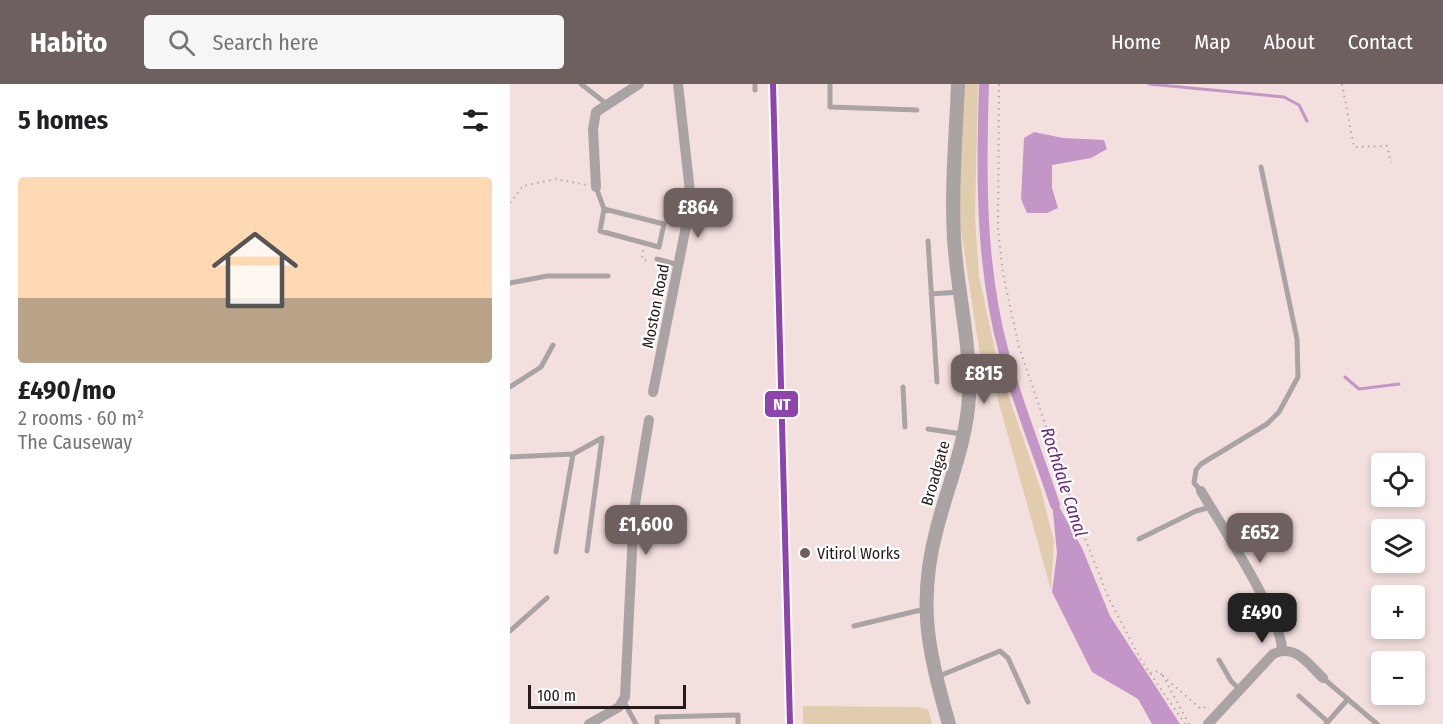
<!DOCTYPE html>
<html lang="en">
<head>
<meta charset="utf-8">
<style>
	body { margin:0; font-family:"Fira Sans Condensed",sans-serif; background:#f6f6f6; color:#202124; height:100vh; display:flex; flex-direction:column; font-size:22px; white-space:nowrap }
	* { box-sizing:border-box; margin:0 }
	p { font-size:20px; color:#757577 }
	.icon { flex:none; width:33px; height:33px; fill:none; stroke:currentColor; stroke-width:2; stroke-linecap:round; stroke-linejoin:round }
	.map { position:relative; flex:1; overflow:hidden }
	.side { display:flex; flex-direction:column; background:#fff; width:510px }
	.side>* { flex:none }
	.fabs { position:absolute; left:861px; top:369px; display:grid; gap:12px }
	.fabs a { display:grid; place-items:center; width:54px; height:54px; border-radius:6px; background:#fff; box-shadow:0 3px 9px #0003; font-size:30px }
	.scale { position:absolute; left:18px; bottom:15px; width:158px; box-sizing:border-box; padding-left:6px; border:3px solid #261b1a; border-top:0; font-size:16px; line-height:21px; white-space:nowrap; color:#261b1a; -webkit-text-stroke:4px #fff; paint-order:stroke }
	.price { position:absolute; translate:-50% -51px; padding:0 14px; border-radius:12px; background:#6e605f; color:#fff; font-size:20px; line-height:39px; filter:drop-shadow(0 2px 3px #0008) }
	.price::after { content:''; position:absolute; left:50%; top:36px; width:18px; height:14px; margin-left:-9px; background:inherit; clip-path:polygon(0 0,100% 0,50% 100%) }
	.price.selected { background:#222; color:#fff }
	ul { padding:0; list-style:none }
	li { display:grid; align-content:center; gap:12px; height:318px; padding:0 18px }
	li span { display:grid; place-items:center; height:186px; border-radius:6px; color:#555 }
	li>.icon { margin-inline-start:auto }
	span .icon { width:108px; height:108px; fill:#fffc; stroke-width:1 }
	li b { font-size:26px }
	h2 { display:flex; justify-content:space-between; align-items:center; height:72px; padding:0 18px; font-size:26px }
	header { display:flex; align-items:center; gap:36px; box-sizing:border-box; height:84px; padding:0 30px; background:#6e605f; color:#fff }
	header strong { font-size:28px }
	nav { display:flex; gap:33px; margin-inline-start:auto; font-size:21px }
	.search { width:420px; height:54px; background:#f6f6f6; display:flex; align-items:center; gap:15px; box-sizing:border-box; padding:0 21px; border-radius:6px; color:#757577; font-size:22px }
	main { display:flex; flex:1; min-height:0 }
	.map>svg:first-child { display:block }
	.green { fill:#e1cdae }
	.water { fill:#c496c8 }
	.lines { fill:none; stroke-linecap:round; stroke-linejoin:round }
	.stream { stroke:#c496c8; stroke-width:3 }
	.canal { stroke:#c496c8; stroke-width:10 }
	.path { stroke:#b2a9a9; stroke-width:2; stroke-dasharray:1.5 4.5; stroke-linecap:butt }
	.service { stroke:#aaa3a4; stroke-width:5 }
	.minor { stroke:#aaa3a4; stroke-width:10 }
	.tertiary { stroke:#aaa3a4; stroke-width:14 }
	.rail-1-casing { stroke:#fff; stroke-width:10 }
	.rail-1 { stroke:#8e44ad; stroke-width:6 }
	.poi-dot { fill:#6e605f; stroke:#fff; stroke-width:2 }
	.labels { text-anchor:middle; stroke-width:4.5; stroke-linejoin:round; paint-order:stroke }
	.street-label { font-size:16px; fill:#261b1a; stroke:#fff }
	.poi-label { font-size:16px; fill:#261b1a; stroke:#fff; text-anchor:start }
	.water-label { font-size:18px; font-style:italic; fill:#6d257f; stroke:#fff }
	.line-badge { stroke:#fff; stroke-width:2 }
	.badge-label { font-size:16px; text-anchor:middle; font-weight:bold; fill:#fff }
</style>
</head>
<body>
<header>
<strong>Habito</strong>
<div class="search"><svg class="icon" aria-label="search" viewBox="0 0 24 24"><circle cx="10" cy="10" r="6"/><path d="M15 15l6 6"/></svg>Search here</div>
<nav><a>Home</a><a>Map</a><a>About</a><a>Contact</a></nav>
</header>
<main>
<section class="side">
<h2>5 homes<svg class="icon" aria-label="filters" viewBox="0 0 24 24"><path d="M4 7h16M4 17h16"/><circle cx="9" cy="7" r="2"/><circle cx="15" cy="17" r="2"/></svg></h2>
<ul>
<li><span style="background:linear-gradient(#ffd9b3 65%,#b9a48a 0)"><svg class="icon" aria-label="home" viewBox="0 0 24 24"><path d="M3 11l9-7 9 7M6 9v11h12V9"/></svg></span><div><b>£490/mo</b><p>2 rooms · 60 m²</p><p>The Causeway</p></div></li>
</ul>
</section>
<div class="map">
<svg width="933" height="640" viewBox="0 0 933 640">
	<rect width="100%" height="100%" fill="#f3e0de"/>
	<!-- green -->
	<path class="green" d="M452 0H468L465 132 469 192 489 284 531 406 544 457 541 506 479 284 471 277 449 134Z
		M293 622 407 623 418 625 422 640H293Z"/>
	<!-- water -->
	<path class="water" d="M524 48 553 54 594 56 597 65 581 74 542 81V104L548 124 537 129H517L511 115 514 54Z
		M541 408 572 464 600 532 670 640H642L628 615 582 588 542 508 547 469Z"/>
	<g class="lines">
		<!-- stream -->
		<path class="stream" d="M639 0 774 13 789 21 797 37
			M835 293 849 305 889 300"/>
		<!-- canal -->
		<path class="canal" d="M474 0C471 92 470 184 495 273 509 323 529 372 545 421"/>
		<!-- path -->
		<path class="path" d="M489 0 488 145 493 190 509 263 569 439 599 515 631 576 675 640
			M832 0 844 63 877 62 881 79
			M0 119 13 102 46 95 77 101
			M133 166 132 175 140 178
			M640 589 648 587 653 592
			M679 640 653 592 691 625 697 622 699 624"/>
		<!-- service -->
		<path class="service" d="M71 0 98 21
			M245 0V6
			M320 0V23L407 26
			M86 103 94 125 90 147 149 163 154 140 94 125
			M418 157 427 298
			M147 175 169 181
			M0 199 37 192H98
			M421 210 449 208
			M0 303 31 283 43 261
			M393 303 395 343
			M418 345 452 350
			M63 370 92 354 77 467
			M0 373 63 370 46 468
			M691 407 684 399 686 386 691 380 757 340 769 328 788 293 787 255 751 83
			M629 455 686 427 701 423
			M344 542 415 525
			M0 547 37 514
			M709 576 721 597 730 606
			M427 593 490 567 498 574 518 618
			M814 595 867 640
			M789 612 818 638
			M114 618 126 640
			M147 640V633L228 631V640
			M816 640 838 615"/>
		<!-- minor -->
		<path class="minor" d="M86 103 83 45 86 28 129 0
			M143 308 181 117 168 0
			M691 407C710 439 771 533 772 565
			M79 640 109 623 115 613 124 426 139 336
			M698 640 763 570C785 559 798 580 813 594"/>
		<!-- tertiary -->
		<path class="tertiary" d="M439 640C418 569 407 518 427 444 438 401 457 357 459 312 461 259 447 207 444 154 441 104 446 51 448 0"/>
		<defs>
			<path id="rail-1" d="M263 0 280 640"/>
		</defs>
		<!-- rail-1 casing -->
		<use href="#rail-1" class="rail-1-casing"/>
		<!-- rail-1 -->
		<use href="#rail-1" class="rail-1"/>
	</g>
	<!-- markers -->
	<circle class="poi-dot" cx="295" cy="469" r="6"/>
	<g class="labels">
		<!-- street labels -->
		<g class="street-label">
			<text transform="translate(145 222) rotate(-79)" y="6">Moston Road</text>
			<text transform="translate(425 389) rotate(-74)" y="6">Broadgate</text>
		</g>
		<!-- poi labels -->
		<g class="poi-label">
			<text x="307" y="475">Vitirol Works</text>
		</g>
		<!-- water labels -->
		<g class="water-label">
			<text transform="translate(554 398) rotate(72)" y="6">Rochdale Canal</text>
		</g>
	</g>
	<rect class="line-badge" x="254" y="306" width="35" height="28" rx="6" fill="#8e44ad"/>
	<g class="badge-label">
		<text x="272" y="326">NT</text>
	</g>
</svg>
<div class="fabs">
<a><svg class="icon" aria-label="locate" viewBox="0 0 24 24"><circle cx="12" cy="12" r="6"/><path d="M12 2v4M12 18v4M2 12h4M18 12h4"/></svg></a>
<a><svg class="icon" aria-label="layers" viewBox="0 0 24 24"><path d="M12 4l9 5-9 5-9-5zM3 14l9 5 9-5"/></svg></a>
<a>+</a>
<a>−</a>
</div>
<div class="scale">100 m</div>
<b class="price" style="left:188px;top:155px">£864</b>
<b class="price" style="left:474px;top:321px">£815</b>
<b class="price" style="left:136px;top:472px">£1,600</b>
<b class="price" style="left:750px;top:480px">£652</b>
<b class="price selected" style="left:752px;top:560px">£490</b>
</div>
</main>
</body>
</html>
